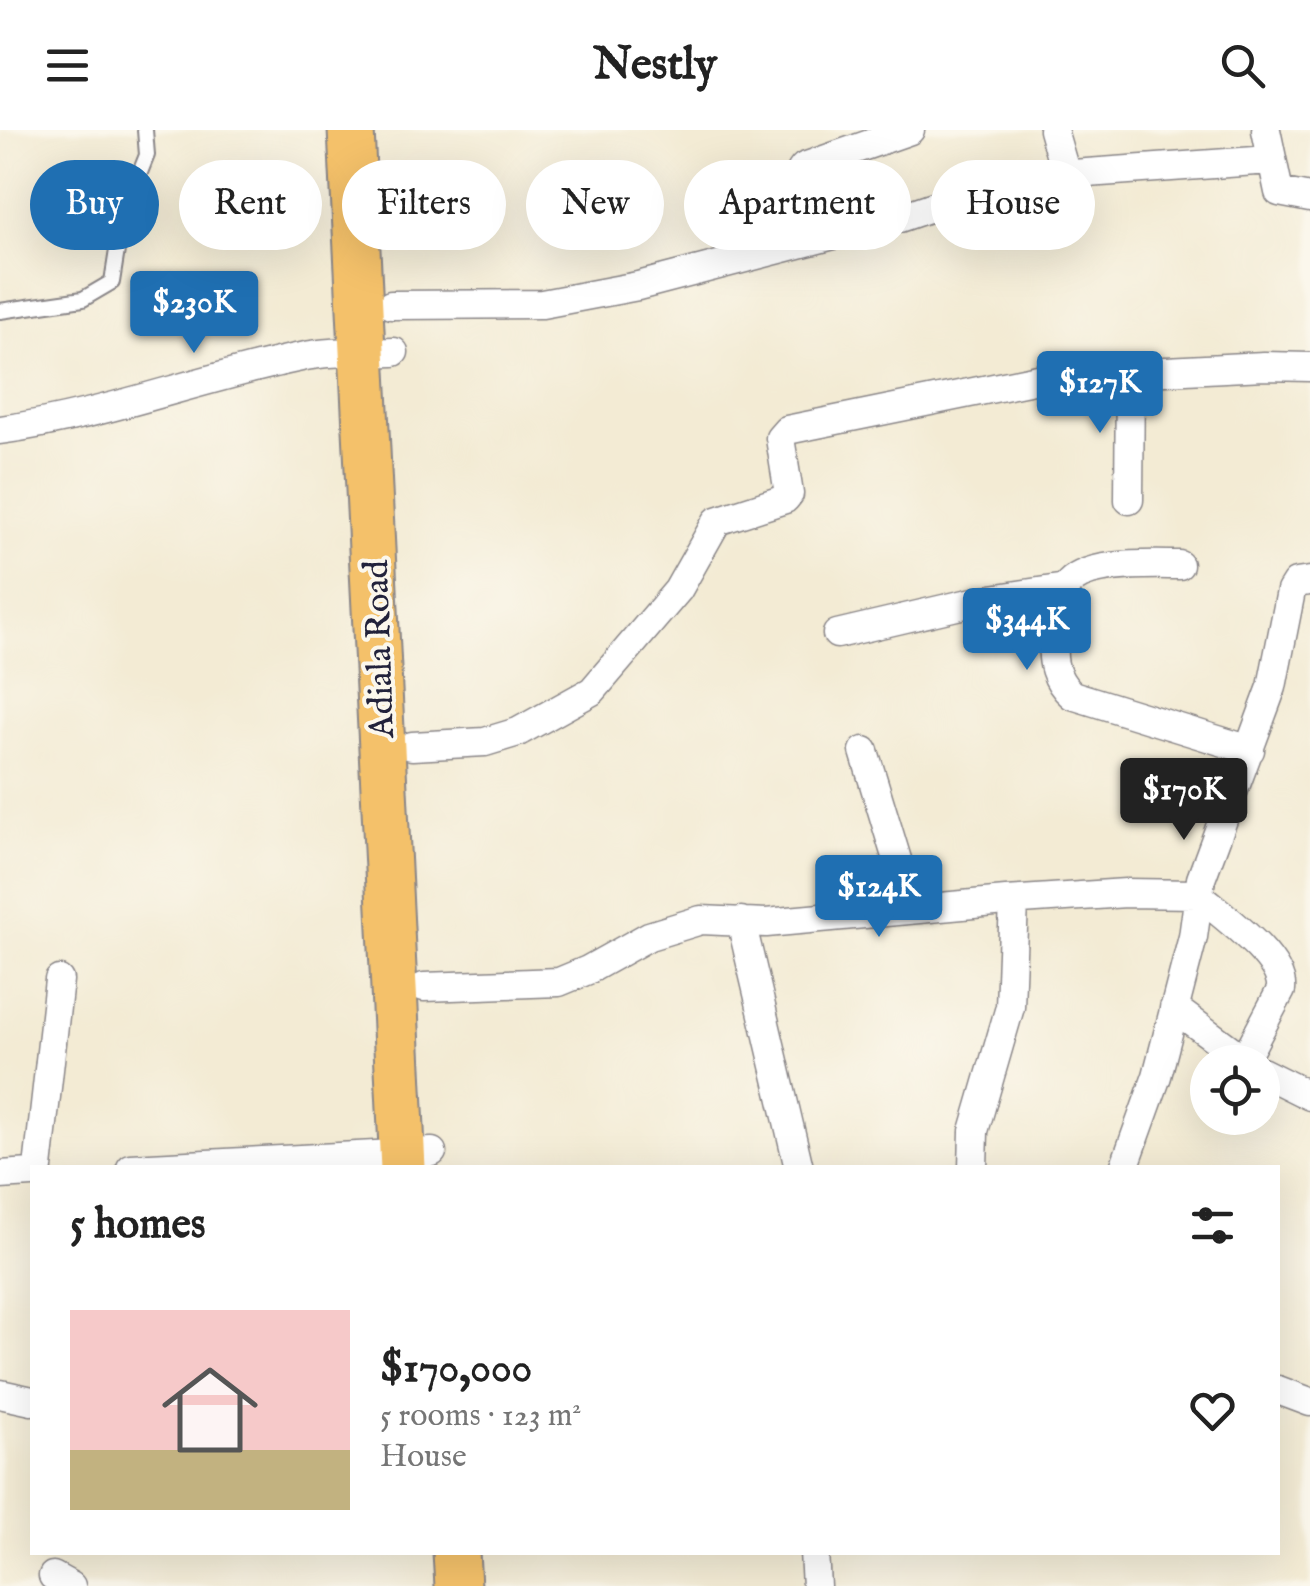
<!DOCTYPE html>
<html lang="en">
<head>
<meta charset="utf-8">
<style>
	body { margin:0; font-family:"IM FELL English",serif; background:#f2f2f2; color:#222; height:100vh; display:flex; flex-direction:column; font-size:38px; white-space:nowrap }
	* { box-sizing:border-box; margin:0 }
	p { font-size:32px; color:#767676 }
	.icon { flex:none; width:55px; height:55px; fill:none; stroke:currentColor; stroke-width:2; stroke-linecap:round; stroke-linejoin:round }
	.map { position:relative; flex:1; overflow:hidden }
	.drawer { position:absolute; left:30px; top:1035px; width:1250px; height:390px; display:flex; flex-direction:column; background:#fff; border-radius:0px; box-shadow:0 10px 40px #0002 }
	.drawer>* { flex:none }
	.guide { position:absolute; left:30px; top:30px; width:1250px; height:90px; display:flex; gap:20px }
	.buttons { position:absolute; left:1190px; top:915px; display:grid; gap:20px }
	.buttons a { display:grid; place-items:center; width:90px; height:90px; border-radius:50%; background:#fff; box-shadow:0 10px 40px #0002; font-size:50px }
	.price { position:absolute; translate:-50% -85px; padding:0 22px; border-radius:10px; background:#1f6fb2; color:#fff; font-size:32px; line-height:65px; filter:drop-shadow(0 2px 5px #0008) }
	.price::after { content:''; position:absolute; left:50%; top:60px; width:30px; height:22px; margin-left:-15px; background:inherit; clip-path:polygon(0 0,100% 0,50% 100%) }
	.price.selected { background:#222; color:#fff }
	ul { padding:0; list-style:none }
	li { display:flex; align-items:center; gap:30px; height:250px; padding:0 40px }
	li span { display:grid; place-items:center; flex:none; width:280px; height:200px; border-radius:0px; color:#555 }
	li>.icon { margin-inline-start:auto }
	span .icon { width:120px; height:120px; fill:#fffc; stroke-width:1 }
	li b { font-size:42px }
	h2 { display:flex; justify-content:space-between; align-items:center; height:120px; padding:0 40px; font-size:42px }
	.chip { padding:0 35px; border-radius:45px; background:#fff; box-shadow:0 10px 40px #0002; font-size:35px; line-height:90px }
	.chip.selected { background:#1f6fb2; color:#fff }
	header { display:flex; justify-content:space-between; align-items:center; height:130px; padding:0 40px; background:#fff; font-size:45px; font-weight:700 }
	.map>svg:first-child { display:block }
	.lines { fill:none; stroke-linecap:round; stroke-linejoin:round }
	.lane-casing { stroke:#8a8688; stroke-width:18 }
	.street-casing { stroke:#8a8688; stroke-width:31 }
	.primary-casing { stroke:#8a8688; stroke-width:49 }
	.lane { stroke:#fff; stroke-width:14 }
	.street { stroke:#fff; stroke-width:28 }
	.primary { stroke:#f4c16a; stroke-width:45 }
	.labels { text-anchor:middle; stroke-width:8; stroke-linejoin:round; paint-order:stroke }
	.street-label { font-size:35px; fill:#22223b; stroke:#fbf7ec }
</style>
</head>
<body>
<header><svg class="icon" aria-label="menu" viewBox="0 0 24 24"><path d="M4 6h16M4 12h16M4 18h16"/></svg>Nestly<svg class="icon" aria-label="search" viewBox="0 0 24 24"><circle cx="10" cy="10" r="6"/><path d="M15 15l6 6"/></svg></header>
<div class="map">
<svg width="1310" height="1456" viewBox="0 0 1310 1456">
	<rect width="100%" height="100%" fill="#fbf7ec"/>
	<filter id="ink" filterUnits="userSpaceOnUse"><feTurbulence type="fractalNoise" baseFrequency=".01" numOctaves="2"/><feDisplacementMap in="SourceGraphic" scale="20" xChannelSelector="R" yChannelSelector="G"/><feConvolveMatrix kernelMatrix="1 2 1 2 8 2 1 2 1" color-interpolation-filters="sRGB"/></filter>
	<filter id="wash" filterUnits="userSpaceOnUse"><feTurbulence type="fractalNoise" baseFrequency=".0048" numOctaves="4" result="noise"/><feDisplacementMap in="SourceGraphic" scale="40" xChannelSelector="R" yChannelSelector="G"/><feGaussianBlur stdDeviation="2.25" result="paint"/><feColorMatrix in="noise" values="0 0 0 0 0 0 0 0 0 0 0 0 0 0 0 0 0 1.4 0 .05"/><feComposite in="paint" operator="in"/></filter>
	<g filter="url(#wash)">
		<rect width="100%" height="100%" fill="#f3ebd4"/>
	</g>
	<g filter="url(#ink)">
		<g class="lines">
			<defs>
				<path id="lane" d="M0 181 83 169 112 152 126 63 139 45 147 25 145 0"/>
				<path id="street" d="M1053 0 1066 45
					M1266 0 1279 62 1310 68
					M823 106 801 41 804 37 910 0
					M391 175 542 174 638 156 899 88 1016 48 1270 30
					M0 300C103 286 199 248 301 227 330 220 364 223 394 222
					M1129 370 1130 243
					M1179 435C1152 435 1084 431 1067 456 1057 471 1058 493 1054 509 1050 531 1056 551 1072 565L1250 620
					M837 504 978 471 1066 458
					M412 616 485 612 518 602 592 561 678 460 717 391 785 369 789 364 780 308 787 300 1048 247 1264 236 1310 237
					M864 621 912 779
					M741 791 799 1038
					M424 857 559 852 588 840 649 806 701 790 766 793 1006 771 1126 763 1197 764C1220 784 1285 829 1281 860L1244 930
					M1174 878 1247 932
					M1262 942 1310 966
					M38 1038 59 850
					M131 1038 432 1022
					M973 1038 974 1001 1010 877 1014 771
					M1124 1038 1157 946 1193 807 1201 749 1272 557 1291 461 1296 453 1310 451
					M0 1045 32 1043
					M1278 1260 1310 1272
					M0 1264 32 1271
					M814 1422 816 1456
					M53 1446 71 1456"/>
				<path id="primary" d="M351 0 403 1038
					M456 1422 458 1456"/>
			</defs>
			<!-- lane casing -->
			<use href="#lane" class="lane-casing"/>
			<!-- street casing -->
			<use href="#street" class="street-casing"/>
			<!-- primary casing -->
			<use href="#primary" class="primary-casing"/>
			<!-- lane -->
			<use href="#lane" class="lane"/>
			<!-- street -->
			<use href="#street" class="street"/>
			<!-- primary -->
			<use href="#primary" class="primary"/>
		</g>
	</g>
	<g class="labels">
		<!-- street labels -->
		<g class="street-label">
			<text transform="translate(378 519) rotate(-92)" y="12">Adiala Road</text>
		</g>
	</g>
</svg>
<div class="buttons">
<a><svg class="icon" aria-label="locate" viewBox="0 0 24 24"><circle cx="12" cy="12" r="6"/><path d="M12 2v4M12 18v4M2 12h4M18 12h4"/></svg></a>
</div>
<b class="price" style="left:194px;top:226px">$230K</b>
<b class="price" style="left:1100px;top:306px">$127K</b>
<b class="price" style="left:1027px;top:543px">$344K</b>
<b class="price selected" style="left:1184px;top:713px">$170K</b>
<b class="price" style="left:879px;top:810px">$124K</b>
<div class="guide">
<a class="chip selected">Buy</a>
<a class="chip">Rent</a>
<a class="chip">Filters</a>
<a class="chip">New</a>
<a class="chip">Apartment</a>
<a class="chip">House</a>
</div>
<section class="drawer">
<h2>5 homes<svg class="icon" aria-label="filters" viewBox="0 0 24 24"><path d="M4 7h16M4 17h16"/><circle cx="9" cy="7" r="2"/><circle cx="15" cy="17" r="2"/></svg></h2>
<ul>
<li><span style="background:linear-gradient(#f6c9c9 70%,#c2b280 0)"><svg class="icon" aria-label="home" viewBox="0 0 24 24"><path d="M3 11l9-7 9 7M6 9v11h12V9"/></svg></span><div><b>$170,000</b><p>5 rooms · 123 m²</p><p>House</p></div><svg class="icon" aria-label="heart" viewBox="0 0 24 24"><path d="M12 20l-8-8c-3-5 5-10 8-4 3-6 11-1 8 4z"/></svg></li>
</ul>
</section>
</div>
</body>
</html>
